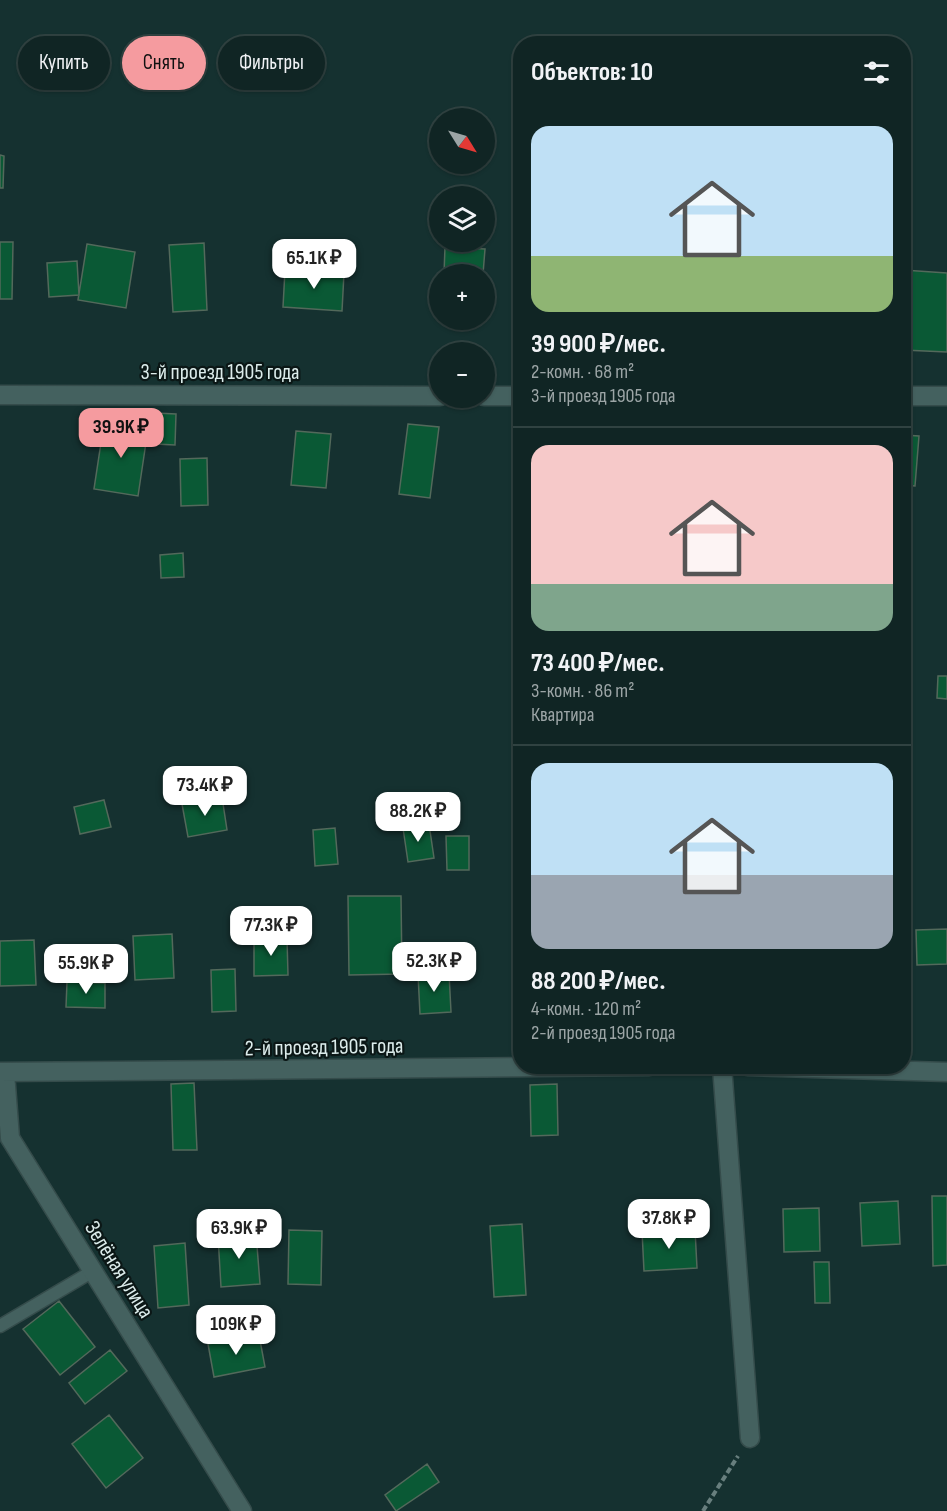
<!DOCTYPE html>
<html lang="ru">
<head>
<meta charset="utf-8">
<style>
	body { margin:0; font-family:"Sofia Sans Condensed",sans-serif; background:#192d2c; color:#f1f3f6; height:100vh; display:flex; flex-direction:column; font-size:22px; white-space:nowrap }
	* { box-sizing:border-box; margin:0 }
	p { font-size:20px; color:#9ca5a6 }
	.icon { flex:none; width:33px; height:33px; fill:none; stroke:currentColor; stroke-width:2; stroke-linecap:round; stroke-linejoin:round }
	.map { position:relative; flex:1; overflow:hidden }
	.drawer { position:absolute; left:513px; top:36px; width:398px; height:1038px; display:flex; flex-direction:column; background:#102524; border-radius:24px; box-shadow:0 2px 4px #0004,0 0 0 2px #304241 }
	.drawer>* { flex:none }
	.banner { position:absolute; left:18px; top:36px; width:405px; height:54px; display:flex; gap:12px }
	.needle { width:39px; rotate:127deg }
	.controls { position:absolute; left:429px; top:108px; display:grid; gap:12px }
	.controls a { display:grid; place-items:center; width:66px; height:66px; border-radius:50%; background:#102524; box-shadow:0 2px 4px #0004,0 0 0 2px #304241; font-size:30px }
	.price { position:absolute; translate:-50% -51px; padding:0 14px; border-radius:12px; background:#fff; color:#222; font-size:20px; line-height:39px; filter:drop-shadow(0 2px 3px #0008) }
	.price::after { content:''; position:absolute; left:50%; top:36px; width:18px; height:14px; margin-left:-9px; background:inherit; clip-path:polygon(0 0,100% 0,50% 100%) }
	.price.on { background:#f59b9f; color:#111 }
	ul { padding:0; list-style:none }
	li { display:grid; align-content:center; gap:12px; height:318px; padding:0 18px }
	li+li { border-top:2px solid #304241 }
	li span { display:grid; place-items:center; height:186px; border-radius:18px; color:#555 }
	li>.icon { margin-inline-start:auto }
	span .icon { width:108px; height:108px; fill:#fffc; stroke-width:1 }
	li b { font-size:26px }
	h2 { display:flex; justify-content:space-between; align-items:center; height:72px; padding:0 18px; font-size:26px }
	.tag { padding:0 21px; border-radius:27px; background:#102524; box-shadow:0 2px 4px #0004,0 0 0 2px #304241; font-size:21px; line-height:54px }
	.tag.on { background:#f59b9f; color:#111 }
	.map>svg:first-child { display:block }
	.building { fill:#0a5935; stroke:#53695b; stroke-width:1.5 }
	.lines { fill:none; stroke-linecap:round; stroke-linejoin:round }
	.lane-casing { stroke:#354c4b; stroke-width:15 }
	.street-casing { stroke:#354c4b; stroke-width:21 }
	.path { stroke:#687f7e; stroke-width:4; stroke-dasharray:6 3; stroke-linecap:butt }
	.lane { stroke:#44615f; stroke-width:12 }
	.street { stroke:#44615f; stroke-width:18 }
	.labels { text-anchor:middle; stroke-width:4.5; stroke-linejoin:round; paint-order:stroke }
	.street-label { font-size:22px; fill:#dceceb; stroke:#0b1716 }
</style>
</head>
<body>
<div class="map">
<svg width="947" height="1511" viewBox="0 0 947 1511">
	<rect width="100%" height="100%" fill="#153130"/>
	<!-- building -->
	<path class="building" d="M0 155 4 156 3 188H0Z
		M0 242H13L12 299H0Z
		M204 243 207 310 173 312 169 245Z
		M87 244 135 252 126 308 78 300Z
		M445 247 485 249 483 274H444Z
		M77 261 79 295 49 297 47 263Z
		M285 270 344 273 342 311 283 307Z
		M903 270 947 273V352L903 350Z
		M156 413 176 414 175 445 155 444Z
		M104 423 148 429 138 496 94 489Z
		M408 424 439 427 430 498 399 494Z
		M513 428H520V501H512Z
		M296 431 331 434 326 488 291 485Z
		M903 435 919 436 915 486 903 485Z
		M207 458 208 505 181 506 180 459Z
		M183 553 184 577 161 578 160 555Z
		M938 676H947V699L937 698Z
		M222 797 227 830 188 837 182 804Z
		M104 800 111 827 80 834 74 807Z
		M429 824 434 858 408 862 403 828Z
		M335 828 338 864 315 866 313 830Z
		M446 836H469V870H447Z
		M348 896H401L402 974 349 975Z
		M947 929V964L917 965 916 930Z
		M172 934 174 978 135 980 133 936Z
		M254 938H287L288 975 254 976Z
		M34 940 36 985 0 986V941Z
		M235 969 236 1011 212 1012 211 970Z
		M449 973 451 1012 420 1014 418 974Z
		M67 982 105 983V1008L66 1007Z
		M194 1083 197 1150H173L171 1084Z
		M557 1084 558 1135 531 1136 530 1085Z
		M932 1196H947V1265L933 1266Z
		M898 1201 900 1244 862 1246 860 1203Z
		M819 1208 820 1251 784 1252 783 1209Z
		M522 1224 526 1295 494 1297 490 1226Z
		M695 1229 697 1268 644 1271 642 1231Z
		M289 1230 322 1231 321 1285 288 1284Z
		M256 1233 260 1284 221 1287 218 1236Z
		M185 1243 189 1305 158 1308 154 1246Z
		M814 1262H829L830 1303H815Z
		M59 1301 95 1347 60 1375 23 1329Z
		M259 1335 265 1367 214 1377 208 1344Z
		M110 1350 127 1371 85 1404 69 1383Z
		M109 1415 143 1458 106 1488 72 1444Z
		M427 1464 439 1482 396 1511 385 1495Z"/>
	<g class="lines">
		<defs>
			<path id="lane" d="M0 1326 93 1271"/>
			<path id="street" d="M0 395 440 396
				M484 396H520
				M903 396H947
				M722 1066 750 1438
				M748 1066 947 1072
				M0 1072 649 1066
				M5 1073 10 1138 242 1511"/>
		</defs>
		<!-- lane casing -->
		<use href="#lane" class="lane-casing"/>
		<!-- street casing -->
		<use href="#street" class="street-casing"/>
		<!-- path -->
		<path class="path" d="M703 1511 738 1456"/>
		<!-- lane -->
		<use href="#lane" class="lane"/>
		<!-- street -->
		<use href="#street" class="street"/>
	</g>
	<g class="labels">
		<!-- street labels -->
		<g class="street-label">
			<text x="220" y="379">3-й проезд 1905 года</text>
			<text transform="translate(324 1046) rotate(-1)" y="8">2-й проезд 1905 года</text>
			<text transform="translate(120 1269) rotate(58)" y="8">Зелёная улица</text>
		</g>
	</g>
</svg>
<div class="controls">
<a><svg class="needle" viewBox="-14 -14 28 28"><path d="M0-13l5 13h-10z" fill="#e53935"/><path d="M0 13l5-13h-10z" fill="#9ca5a6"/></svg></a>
<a><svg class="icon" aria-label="layers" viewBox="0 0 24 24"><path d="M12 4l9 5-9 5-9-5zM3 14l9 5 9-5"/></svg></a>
<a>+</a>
<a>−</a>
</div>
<b class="price" style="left:314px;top:290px">65.1K ₽</b>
<b class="price on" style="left:121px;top:459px">39.9K ₽</b>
<b class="price" style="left:205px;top:817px">73.4K ₽</b>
<b class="price" style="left:418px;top:843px">88.2K ₽</b>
<b class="price" style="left:271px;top:957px">77.3K ₽</b>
<b class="price" style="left:434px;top:993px">52.3K ₽</b>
<b class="price" style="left:86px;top:995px">55.9K ₽</b>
<b class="price" style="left:669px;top:1250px">37.8K ₽</b>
<b class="price" style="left:239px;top:1260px">63.9K ₽</b>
<b class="price" style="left:236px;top:1356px">109K ₽</b>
<div class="banner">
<a class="tag">Купить</a>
<a class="tag on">Снять</a>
<a class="tag">Фильтры</a>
</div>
<section class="drawer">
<h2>Объектов: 10<svg class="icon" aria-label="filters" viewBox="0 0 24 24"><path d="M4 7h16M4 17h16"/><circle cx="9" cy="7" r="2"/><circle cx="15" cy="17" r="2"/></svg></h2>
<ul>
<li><span style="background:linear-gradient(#bfe0f5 70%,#8fb573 0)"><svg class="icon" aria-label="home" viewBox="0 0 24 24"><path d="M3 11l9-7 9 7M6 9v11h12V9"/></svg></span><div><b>39 900 ₽/мес.</b><p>2-комн. · 68 m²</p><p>3-й проезд 1905 года</p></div></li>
<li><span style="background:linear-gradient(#f6c9c9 75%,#7fa58c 0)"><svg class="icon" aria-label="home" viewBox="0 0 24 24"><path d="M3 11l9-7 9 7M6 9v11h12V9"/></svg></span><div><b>73 400 ₽/мес.</b><p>3-комн. · 86 m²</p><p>Квартира</p></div></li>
<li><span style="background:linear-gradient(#bfe0f5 60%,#9aa5b1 0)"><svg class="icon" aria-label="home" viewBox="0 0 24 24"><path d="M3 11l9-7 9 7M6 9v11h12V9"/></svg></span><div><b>88 200 ₽/мес.</b><p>4-комн. · 120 m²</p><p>2-й проезд 1905 года</p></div></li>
</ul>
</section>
</div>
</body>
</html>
